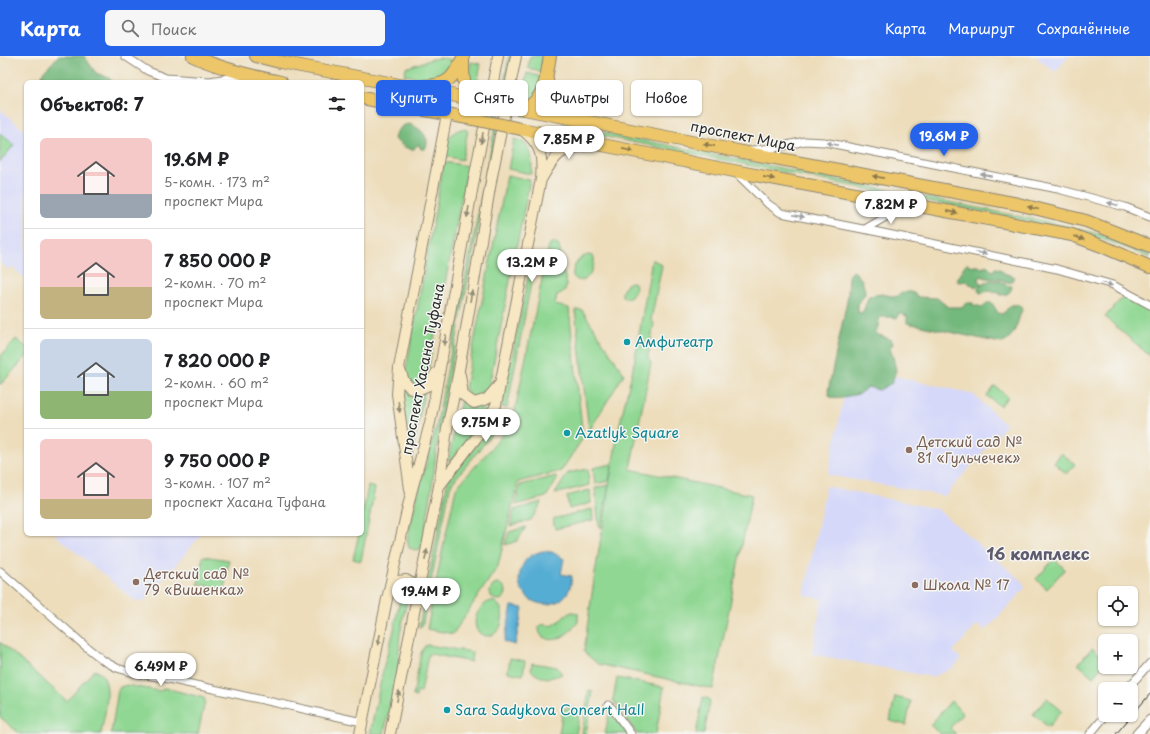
<!DOCTYPE html>
<html lang="ru">
<head>
<meta charset="utf-8">
<style>
	body { margin:0; font-family:"Playpen Sans",sans-serif; background:#f6f6f6; color:#202124; height:100vh; display:flex; flex-direction:column; font-size:15px; white-space:nowrap }
	* { box-sizing:border-box; margin:0 }
	p { font-size:13px; color:#757577 }
	.icon { flex:none; width:22px; height:22px; fill:none; stroke:currentColor; stroke-width:2; stroke-linecap:round; stroke-linejoin:round }
	.map { position:relative; flex:1; overflow:hidden }
	.sheet { position:absolute; left:24px; top:24px; width:340px; height:456px; display:flex; flex-direction:column; background:#fff; border-radius:6px; box-shadow:0 1px 3px #0004 }
	.sheet>* { flex:none }
	.top-card { position:absolute; left:376px; top:24px; width:380px; height:36px; display:flex; gap:8px }
	.tools { position:absolute; left:1098px; top:530px; display:grid; gap:8px }
	.tools a { display:grid; place-items:center; width:40px; height:40px; border-radius:6px; background:#fff; box-shadow:0 1px 3px #0004; font-size:20px }
	.price { position:absolute; translate:-50% -34px; padding:0 9px; border-radius:14px; background:#fff; color:#222; font-size:13px; line-height:26px; filter:drop-shadow(0 1px 2px #0008) }
	.price::after { content:''; position:absolute; left:50%; top:24px; width:12px; height:9px; margin-left:-6px; background:inherit; clip-path:polygon(0 0,100% 0,50% 100%) }
	.price.current { background:#2563eb; color:#fff }
	ul { padding:0; list-style:none }
	li { display:flex; align-items:center; gap:12px; height:100px; padding:0 16px }
	li+li { border-top:1px solid #e0e0e0 }
	li span { display:grid; place-items:center; flex:none; width:112px; height:80px; border-radius:6px; color:#555 }
	li>.icon { margin-inline-start:auto }
	span .icon { width:48px; height:48px; fill:#fffc; stroke-width:1 }
	li b { font-size:17px }
	h2 { display:flex; justify-content:space-between; align-items:center; height:48px; padding:0 16px; font-size:17px }
	.tag { padding:0 14px; border-radius:6px; background:#fff; box-shadow:0 1px 3px #0004; font-size:14px; line-height:36px }
	.tag.current { background:#2563eb; color:#fff }
	header { display:flex; align-items:center; gap:24px; box-sizing:border-box; height:56px; padding:0 20px; background:#2563eb; color:#fff }
	header strong { font-size:19px }
	nav { display:flex; gap:22px; margin-inline-start:auto; font-size:14px }
	.search { width:280px; height:36px; background:#f6f6f6; display:flex; align-items:center; gap:10px; box-sizing:border-box; padding:0 14px; border-radius:6px; color:#757577; font-size:15px }
	.map>svg:first-child { display:block }
	.built { fill:#d5d8f9 }
	.green { fill:#8fd792; stroke:#5d815e }
	.forest { fill:#73b87c; stroke:#4f7254 }
	.water { fill:#57add4; stroke:#416c80 }
	.lines { fill:none; stroke-linecap:round; stroke-linejoin:round }
	.minor-casing { stroke:#8c8473; stroke-width:9 }
	.tertiary-casing { stroke:#8c8473; stroke-width:11 }
	.secondary-casing { stroke:#8c8473; stroke-width:12 }
	.primary-casing { stroke:#8c8473; stroke-width:14 }
	.minor { stroke:#fff; stroke-width:7 }
	.tertiary { stroke:#fff; stroke-width:9 }
	.secondary { stroke:#f7e8c3; stroke-width:10 }
	.primary { stroke:#ecc669; stroke-width:12 }
	.tram { stroke:#2b2b2b; stroke-width:1 }
	.primary-bridge-casing { stroke:#8c8473; stroke-width:14; stroke-linecap:butt }
	.primary-bridge { stroke:#ecc669; stroke-width:12 }
	.oneway { fill:#918a77 }
	.oneway2 { fill:#a0a0a0 }
	.oneway3 { fill:#8c784a }
	.culture-dot { fill:#0f9aa8; stroke:#f6f6f2; stroke-width:1.5 }
	.education-dot { fill:#8d6e63; stroke:#f6f6f2; stroke-width:1.5 }
	.labels { text-anchor:middle; stroke-width:3; stroke-linejoin:round; paint-order:stroke }
	.street-label { font-size:14px; fill:#2b2b2b; stroke:#f6f6f2 }
	.culture-label { font-size:14px; fill:#0d838f; stroke:#f6f6f2; text-anchor:start }
	.education-label { font-size:14px; fill:#785e54; stroke:#f6f6f2; text-anchor:start }
	.quarter-label { font-size:16px; font-weight:bold; fill:#5e5b6f; stroke:#f6f6f2 }
</style>
</head>
<body>
<header>
<strong>Карта</strong>
<div class="search"><svg class="icon" aria-label="search" viewBox="0 0 24 24"><circle cx="10" cy="10" r="6"/><path d="M15 15l6 6"/></svg>Поиск</div>
<nav><a>Карта</a><a>Маршрут</a><a>Сохранённые</a></nav>
</header>
<div class="map">
<svg width="1150" height="678" viewBox="0 0 1150 678">
	<rect width="100%" height="100%" fill="#f6f6f2"/>
	<filter id="ink" filterUnits="userSpaceOnUse"><feTurbulence type="fractalNoise" baseFrequency=".025" numOctaves="2"/><feDisplacementMap in="SourceGraphic" scale="8" xChannelSelector="R" yChannelSelector="G"/><feConvolveMatrix kernelMatrix="1 2 1 2 8 2 1 2 1" color-interpolation-filters="sRGB"/></filter>
	<filter id="wash" filterUnits="userSpaceOnUse"><feTurbulence type="fractalNoise" baseFrequency=".012" numOctaves="4" result="noise"/><feDisplacementMap in="SourceGraphic" scale="16" xChannelSelector="R" yChannelSelector="G"/><feGaussianBlur stdDeviation="0.9" result="paint"/><feColorMatrix in="noise" values="0 0 0 0 0 0 0 0 0 0 0 0 0 0 0 0 0 1.4 0 .05"/><feComposite in="paint" operator="in"/></filter>
	<g filter="url(#wash)">
		<rect width="100%" height="100%" fill="#edddbb"/>
		<!-- built -->
		<path class="built" d="M1035 0H1069L1055 16Z
			M0 53 26 76V223L12 211 9 214 0 207Z
			M850 310 973 338 1006 369 945 440 828 419Z
			M826 430 937 453 1022 525 1025 532 985 575 977 569 953 595 961 603 953 612 932 621 812 598 822 543 804 539Z
			M54 478H202L145 545H139L134 544Z"/>
		<!-- green -->
		<path class="green" d="M509 0H511L439 374 430 446 422 489 420 493 416 494 409 492 407 483 416 444 436 372Z
			M530 0H546L543 16 528 12Z
			M441 2 453 4 451 14 446 21 431 24 404 19 406 12 432 3Z
			M471 6 481 8 476 34 473 33 468 24Z
			M527 17 542 21 538 37 527 45 522 44Z
			M563 68 1067 170 1105 180 1150 199V202C1123 189 1095 181 1067 173L563 72 561 70Z
			M461 73 468 74 462 104 445 100C447 87 447 78 461 73Z
			M0 77 14 89 0 106Z
			M514 83C533 86 533 102 531 118L508 113Z
			M444 106 468 110 426 325 420 329 414 330 405 319Z
			M507 119 530 124 488 335 487 337 476 343 469 339 465 332Z
			M551 187C564 185 560 205 562 213 564 219 568 225 566 231 565 236 561 237 557 239L555 249 569 252 583 382 561 415 518 426 498 510 453 578 427 573 442 496 456 432 496 387 513 364 549 189Z
			M589 199 593 200 594 202C595 213 584 234 573 220 572 210 579 200 589 199Z
			M532 200 536 201 507 352 502 351Z
			M652 203 662 209 651 264 654 267 648 301 651 307 630 413 752 439 713 633 598 608 584 596C590 546 598 497 607 447L606 446 619 371 634 308Z
			M631 226 635 227C638 233 633 239 628 242H624L622 239C622 233 626 228 631 226Z
			M1125 241H1130L1150 253V300L1105 261 1120 244Z
			M575 254H582L624 318 589 375Z
			M16 283 26 291V301L0 329V301Z
			M995 330 1008 341 1000 350 987 340Z
			M403 332 406 334 424 336 412 400 402 343Z
			M461 344C468 351 475 354 485 349 479 374 466 386 450 405L448 404Z
			M488 376 491 379 452 427 450 431 422 571H419L447 428 451 419Z
			M1061 397 1075 408 1067 418 1054 407Z
			M612 408 609 425 595 428 593 412Z
			M588 413 589 429 555 438 568 417Z
			M556 420 557 424 546 441 515 449 520 429Z
			M609 429 601 471H599L595 432Z
			M368 430 375 432 361 505 353 503 359 478H362V461Z
			M590 434 591 447 569 453 567 440Z
			M542 446 531 464 510 470 514 454Z
			M592 453 593 464 555 473 553 463Z
			M526 471 517 485 505 489 509 476Z
			M203 500 229 504 224 533 198 528Z
			M1054 503 1065 513 1047 533 1036 523Z
			M490 536a8 8 0 1 1 16 0a8 8 0 1 1-16 0Z
			M404 531 408 532 409 534 400 579 398 612 384 678H370L384 609 393 578 402 533Z
			M493 545C503 550 504 559 501 569 498 579 484 585 477 574 471 563 481 546 493 545Z
			M572 556 578 557V566C570 576 558 588 545 582 540 580 539 576 539 571 543 566 548 571 553 569 561 566 563 559 572 556Z
			M0 586 67 645 94 614C97 615 100 617 102 619 113 632 103 663 101 678H20L0 661Z
			M428 589 472 596 471 606 431 598 428 599 421 637 417 636 416 641 413 640 421 597 425 590Z
			M1092 592 1105 603V607L1093 621 1078 608Z
			M510 602 525 605 523 619 508 616Z
			M532 607 557 611 562 618C550 623 540 624 531 614Z
			M617 622 664 631 656 678H637L613 644Z
			M127 629 160 635 165 632 204 642 205 645 198 678H111L118 634 120 631Z
			M589 634 593 635 586 678H582Z
			M703 641 709 643 710 646 704 678H696Z
			M895 641 911 645 906 669 890 665Z
			M1047 642 1062 655 1048 671 1033 658Z
			M951 645 963 657 950 672 956 678H940L930 669Z
			M567 651 580 654 576 678H559L563 653H567Z
			M611 656 629 678H605L609 658Z"/>
		<!-- forest -->
		<path class="forest" d="M58 0H84L96 17 109 22 113 26H39L44 15 54 5Z
			M408 68C419 70 432 82 425 93H421L419 89H417L414 93C406 94 401 88 394 83 396 75 400 70 408 68Z
			M967 207 972 210H979L981 212 987 210 991 214 993 215 995 212C1001 212 1002 216 1006 218 1010 219 1011 219 1015 221L1010 227 999 223 986 222 981 220 979 223 981 229 991 224 1000 225 1008 230H1012C1011 237 1007 239 1000 239L999 236 996 237 989 235 980 237 978 234 979 231 978 230 974 231 966 225 959 226 957 225C958 221 960 220 961 217 963 213 963 210 967 207Z
			M854 215 862 224 865 235V238L858 248V257L863 256 869 240 882 238 896 241C902 235 912 233 918 241L937 242 948 251H961L968 247H973V249L982 251 987 247H992L998 257 1001 258 1005 256C1010 249 1011 248 1020 249L1022 254C1016 268 1017 280 1001 287L907 267V260L899 257 897 262 892 261H880L876 278 890 283 893 287 890 293 893 301 896 314 892 327 879 334 867 331 860 338C850 339 840 343 830 341L828 335 848 240 849 218Z"/>
		<!-- water -->
		<path class="water" d="M543 495 552 496 564 503 561 518 572 520C571 526 571 531 568 536 559 551 538 552 526 540V538C515 533 519 512 526 504 530 499 536 497 543 495Z
			M512 550 523 552 515 589 504 586Z"/>
	</g>
	<g filter="url(#ink)">
		<g class="lines">
			<defs>
				<path id="minor" d="M125 0 148 15 166 22 209 25 243 20
					M752 94 774 92 805 85 824 86 1058 133 1125 151 1150 161
					M736 117 768 148 781 157 878 176 1057 213 1113 229 1150 249
					M865 173 908 148
					M0 515 84 589 104 605 117 612 134 617 164 622 362 666
					M1127 633 1150 607
					M608 649 612 652 631 678
					M1090 678 1106 659"/>
				<path id="tertiary" d="M1137 678 1150 664"/>
				<path id="secondary" d="M542 122C556 97 561 92 590 89
					M400 314 404 325 411 333 418 334 429 329 436 317
					M460 319 463 339 474 347 487 343 499 329
					M440 429 486 369 496 349 541 123C543 99 541 88 521 73
					M410 433 397 338 399 312 447 58
					M392 535 397 525 406 524 413 528 415 542
					M360 678 387 543 411 437 430 367 475 118 498 0
					M390 678 439 430 447 373 459 314 492 120 516 0"/>
				<path id="primary" d="M193 0C221 13 251 20 281 26
					M256 0 280 6 477 44
					M463 3C463 17 462 32 473 43
					M547 23C549 42 556 51 573 59
					M425 30C449 29 453 22 463 2
					M362 42 473 63
					M524 53 732 94 1018 148 1086 165 1150 190
					M524 53C546 43 546 21 550 0
					M521 73 734 115 1072 179 1104 191 1150 211"/>
			</defs>
			<!-- minor casing -->
			<use href="#minor" class="minor-casing"/>
			<!-- tertiary casing -->
			<use href="#tertiary" class="tertiary-casing"/>
			<!-- secondary casing -->
			<use href="#secondary" class="secondary-casing"/>
			<!-- primary casing -->
			<use href="#primary" class="primary-casing"/>
			<!-- minor -->
			<use href="#minor" class="minor"/>
			<!-- tertiary -->
			<use href="#tertiary" class="tertiary"/>
			<!-- secondary -->
			<use href="#secondary" class="secondary"/>
			<!-- primary -->
			<use href="#primary" class="primary"/>
			<!-- tram -->
			<path class="tram" d="M1116 678 1150 638"/>
			<defs>
				<path id="primary-bridge" d="M477 44 524 53
					M473 63 521 73"/>
			</defs>
			<!-- primary-bridge casing -->
			<use href="#primary-bridge" class="primary-bridge-casing"/>
			<!-- primary-bridge -->
			<use href="#primary-bridge" class="primary-bridge"/>
		</g>
		<!-- one-way arrows -->
		<defs><path id="oneway-solid" d="M-6-.8H1V-3.2L6.5 0L1 3.2V.8H-6Z"/></defs>
		<g class="oneway">
			<use href="#oneway-solid" transform="translate(482 82) rotate(101)"/>
			<use href="#oneway-solid" transform="translate(468 156) rotate(100)"/>
			<use href="#oneway-solid" transform="translate(471 240) rotate(-80)"/>
			<use href="#oneway-solid" transform="translate(445 284) rotate(100)"/>
			<use href="#oneway-solid" transform="translate(399 351) rotate(82)"/>
			<use href="#oneway-solid" transform="translate(426 499) rotate(-79)"/>
			<use href="#oneway-solid" transform="translate(379 584) rotate(101)"/>
			<use href="#oneway-solid" transform="translate(398 640) rotate(-79)"/>
		</g>
		<g class="oneway2">
			<use href="#oneway-solid" transform="translate(832 88) rotate(-169)"/>
			<use href="#oneway-solid" transform="translate(986 119) rotate(-168)"/>
			<use href="#oneway-solid" transform="translate(1113 148) rotate(-165)"/>
			<use href="#oneway-solid" transform="translate(799 160) rotate(11)"/>
			<use href="#oneway-solid" transform="translate(981 197) rotate(12)"/>
			<use href="#oneway-solid" transform="translate(1107 228) rotate(17)"/>
		</g>
		<g class="oneway3">
			<use href="#oneway-solid" transform="translate(709 89) rotate(-169)"/>
			<use href="#oneway-solid" transform="translate(628 94) rotate(11)"/>
			<use href="#oneway-solid" transform="translate(878 121) rotate(-169)"/>
			<use href="#oneway-solid" transform="translate(769 122) rotate(11)"/>
			<use href="#oneway-solid" transform="translate(1033 152) rotate(-166)"/>
			<use href="#oneway-solid" transform="translate(952 156) rotate(11)"/>
			<use href="#oneway-solid" transform="translate(1079 182) rotate(20)"/>
		</g>
	</g>
	<!-- markers -->
	<g class="culture-dot">
		<circle cx="627" cy="286" r="4"/>
		<circle cx="567" cy="377" r="4"/>
		<circle cx="447" cy="654" r="4"/>
	</g>
	<g class="education-dot">
		<circle cx="909" cy="394" r="4"/>
		<circle cx="136" cy="526" r="4"/>
		<circle cx="915" cy="529" r="4"/>
	</g>
	<g class="labels">
		<!-- street labels -->
		<g class="street-label">
			<text transform="translate(743 80) rotate(11)" y="5">проспект Мира</text>
			<text transform="translate(423 313) rotate(-79)" y="5">проспект Хасана Туфана</text>
		</g>
		<!-- culture labels -->
		<g class="culture-label">
			<text x="635" y="291">Амфитеатр</text>
			<text x="575" y="382">Azatlyk Square</text>
			<text x="455" y="659">Sara Sadykova Concert Hall</text>
		</g>
		<!-- education labels -->
		<g class="education-label">
			<text x="917" y="391">Детский сад №<tspan x="917" dy="16">81 «Гульчечек»</tspan></text>
			<text x="144" y="523">Детский сад №<tspan x="144" dy="16">79 «Вишенка»</tspan></text>
			<text x="923" y="534">Школа № 17</text>
		</g>
		<!-- quarter labels -->
		<g class="quarter-label">
			<text x="1038" y="504">16 комплекс</text>
		</g>
	</g>
</svg>
<div class="tools">
<a><svg class="icon" aria-label="locate" viewBox="0 0 24 24"><circle cx="12" cy="12" r="6"/><path d="M12 2v4M12 18v4M2 12h4M18 12h4"/></svg></a>
<a>+</a>
<a>−</a>
</div>
<b class="price current" style="left:944px;top:101px">19.6M ₽</b>
<b class="price" style="left:569px;top:104px">7.85M ₽</b>
<b class="price" style="left:891px;top:169px">7.82M ₽</b>
<b class="price" style="left:532px;top:227px">13.2M ₽</b>
<b class="price" style="left:486px;top:387px">9.75M ₽</b>
<b class="price" style="left:426px;top:556px">19.4M ₽</b>
<b class="price" style="left:161px;top:631px">6.49M ₽</b>
<div class="top-card">
<a class="tag current">Купить</a>
<a class="tag">Снять</a>
<a class="tag">Фильтры</a>
<a class="tag">Новое</a>
</div>
<section class="sheet">
<h2>Объектов: 7<svg class="icon" aria-label="filters" viewBox="0 0 24 24"><path d="M4 7h16M4 17h16"/><circle cx="9" cy="7" r="2"/><circle cx="15" cy="17" r="2"/></svg></h2>
<ul>
<li><span style="background:linear-gradient(#f6c9c9 70%,#9aa5b1 0)"><svg class="icon" aria-label="home" viewBox="0 0 24 24"><path d="M3 11l9-7 9 7M6 9v11h12V9"/></svg></span><div><b>19.6M ₽</b><p>5-комн. · 173 m²</p><p>проспект Мира</p></div></li>
<li><span style="background:linear-gradient(#f6c9c9 60%,#c2b280 0)"><svg class="icon" aria-label="home" viewBox="0 0 24 24"><path d="M3 11l9-7 9 7M6 9v11h12V9"/></svg></span><div><b>7 850 000 ₽</b><p>2-комн. · 70 m²</p><p>проспект Мира</p></div></li>
<li><span style="background:linear-gradient(#c9d6e8 65%,#8fb573 0)"><svg class="icon" aria-label="home" viewBox="0 0 24 24"><path d="M3 11l9-7 9 7M6 9v11h12V9"/></svg></span><div><b>7 820 000 ₽</b><p>2-комн. · 60 m²</p><p>проспект Мира</p></div></li>
<li><span style="background:linear-gradient(#f6c9c9 75%,#c2b280 0)"><svg class="icon" aria-label="home" viewBox="0 0 24 24"><path d="M3 11l9-7 9 7M6 9v11h12V9"/></svg></span><div><b>9 750 000 ₽</b><p>3-комн. · 107 m²</p><p>проспект Хасана Туфана</p></div></li>
</ul>
</section>
</div>
</body>
</html>
